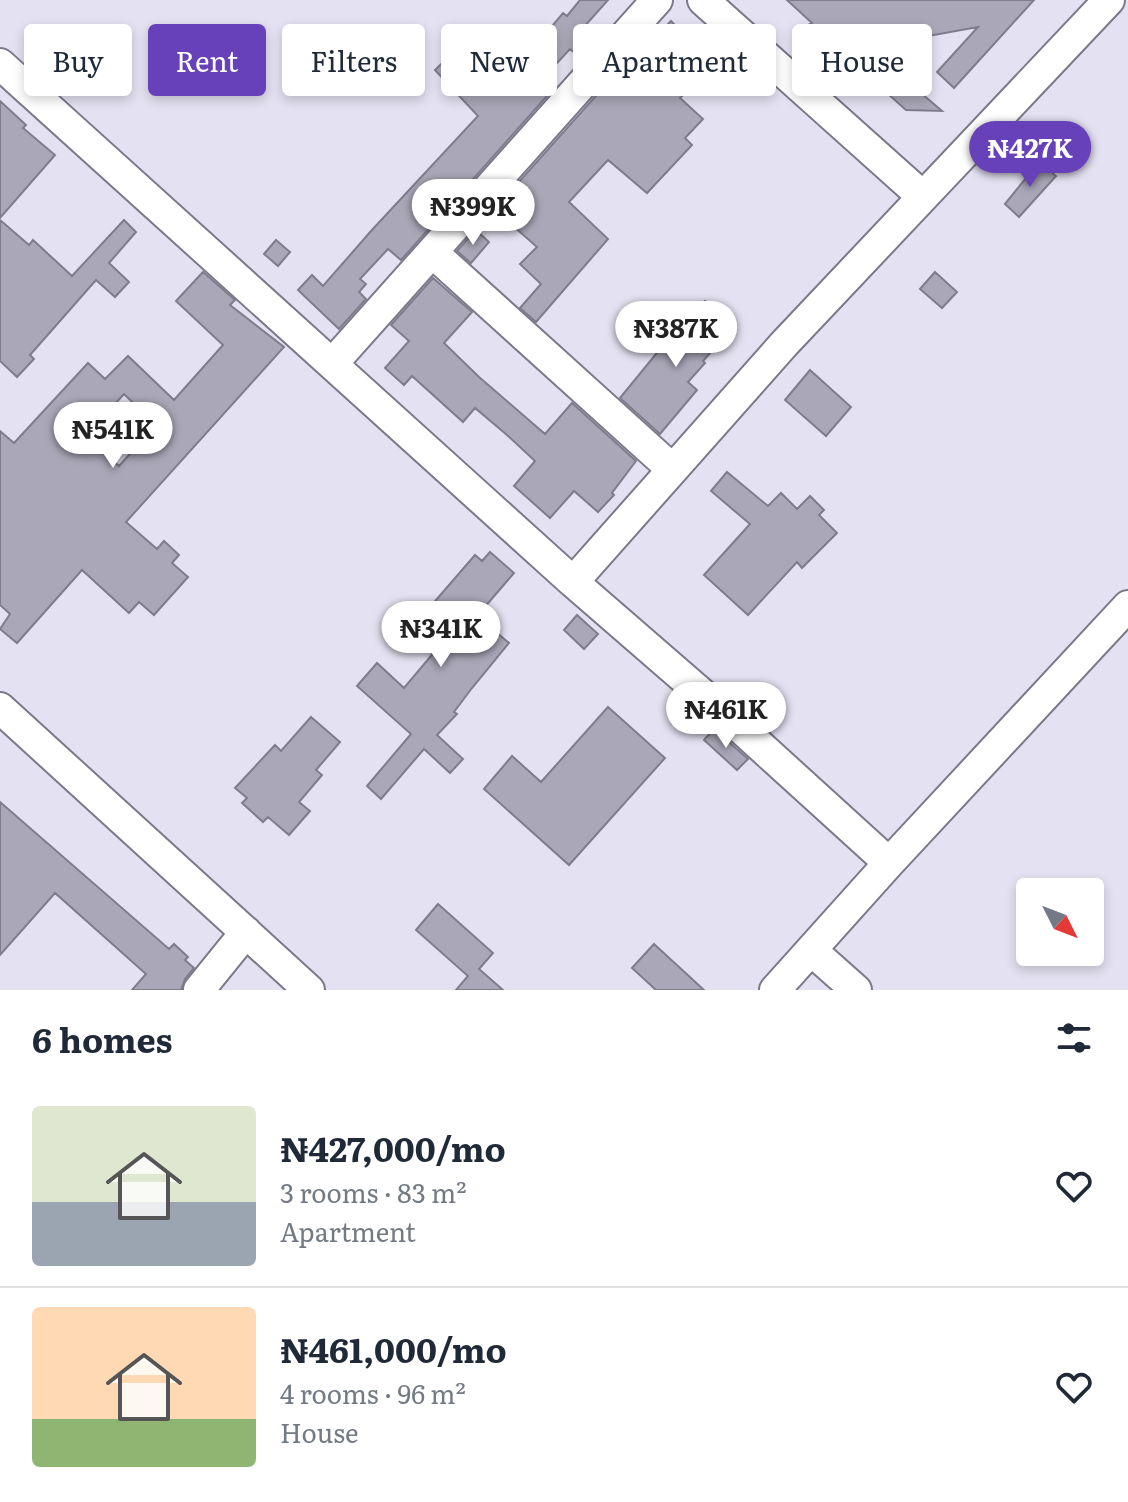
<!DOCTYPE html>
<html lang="en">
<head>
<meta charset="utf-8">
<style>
	body { margin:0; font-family:Literata,serif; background:#f2f2f3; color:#1f2937; height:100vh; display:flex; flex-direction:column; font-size:30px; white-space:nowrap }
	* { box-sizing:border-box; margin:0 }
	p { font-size:26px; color:#747a83 }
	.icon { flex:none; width:44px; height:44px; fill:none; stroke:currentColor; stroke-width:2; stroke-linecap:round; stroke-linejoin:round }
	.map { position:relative; height:990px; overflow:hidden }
	.side { display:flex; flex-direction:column; background:#fff; flex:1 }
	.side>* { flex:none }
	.top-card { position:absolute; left:24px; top:24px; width:1080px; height:72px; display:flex; gap:16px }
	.needle { width:52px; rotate:132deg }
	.controls { position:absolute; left:1016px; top:878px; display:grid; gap:16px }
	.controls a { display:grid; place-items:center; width:88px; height:88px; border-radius:8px; background:#fff; box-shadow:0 4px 12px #0003; font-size:40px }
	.price { position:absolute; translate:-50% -68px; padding:0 18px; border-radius:28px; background:#fff; color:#222; font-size:26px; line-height:52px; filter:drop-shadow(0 2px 4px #0008) }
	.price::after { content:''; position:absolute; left:50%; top:48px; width:24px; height:18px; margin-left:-12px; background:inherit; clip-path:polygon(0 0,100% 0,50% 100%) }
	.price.on { background:#6641b9; color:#fff }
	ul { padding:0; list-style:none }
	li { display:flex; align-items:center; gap:24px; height:200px; padding:0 32px }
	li+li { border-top:2px solid #e0e1e3 }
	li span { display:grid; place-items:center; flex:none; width:224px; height:160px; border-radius:8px; color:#555 }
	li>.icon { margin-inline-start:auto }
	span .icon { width:96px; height:96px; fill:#fffc; stroke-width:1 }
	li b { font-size:34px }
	h2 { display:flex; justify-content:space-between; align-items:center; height:96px; padding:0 32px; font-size:34px }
	.chip { padding:0 28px; border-radius:8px; background:#fff; box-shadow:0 4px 12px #0003; font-size:28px; line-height:72px }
	.chip.on { background:#6641b9; color:#fff }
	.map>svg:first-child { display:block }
	.building { fill:#aaa7b8; stroke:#7f7d8c; stroke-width:2; fill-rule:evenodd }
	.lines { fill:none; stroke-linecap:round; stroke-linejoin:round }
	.street-casing { stroke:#7b7988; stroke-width:34 }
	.street { stroke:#fff; stroke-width:30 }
</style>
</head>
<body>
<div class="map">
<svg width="1128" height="990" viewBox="0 0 1128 990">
	<rect width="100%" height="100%" fill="#e4e1f2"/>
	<!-- building -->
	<path class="building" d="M580 0H608L583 28 597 40 581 58 570 49 543 78 554 88 401 260 388 249 360 279 366 284 359 292 366 299 339 329 298 290 312 275 323 286 371 231 478 116 435 70 468 38 510 80 550 35 547 32 563 13 567 16Z
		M787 0H1034L954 88 937 72 978 27 867 47 942 111 906 110 810 24 812 23Z
		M671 21 712 65 680 98 703 119 685 138 692 145 647 193 608 160 569 202 608 239 536 322 520 308 541 284 520 264 537 247 503 217 509 209 501 202 644 42 648 45Z
		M0 101 26 125 23 128 55 155 0 218Z
		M1039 162 1056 176 1019 217 1005 204Z
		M0 220 29 245 33 240 72 276 124 220 136 232 109 263 129 282 115 297 96 280 30 355 34 359 17 377 0 361Z
		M476 230 489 242 471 263 457 251Z
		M276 240 290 252 278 266 264 254Z
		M203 272 235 300 230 305 284 347 126 522 157 549 164 541 179 555 172 563 188 577 154 615 139 602 129 613 82 570 17 643 0 629 10 614 0 605V431L14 443 88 363 105 379 128 356 174 400 223 345 176 301ZM124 394 156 425 119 466 86 436Z
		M935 272 957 292 942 308 920 289Z
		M433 278 472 312 444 343 479 377 545 434 572 403 636 461 612 493 614 495 598 512 574 491 550 518 514 486 535 461 507 435 475 408 463 422 412 376 404 385 385 368 409 341 391 325Z
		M705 301 734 326 703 361 705 363 688 382 697 390 660 434 620 398 656 354Z
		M810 370 851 407 826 436 785 400Z
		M727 472 768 506 781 493 797 509 810 496 824 510 819 515 837 533 802 568 797 562 748 615 704 575 750 524 711 491Z
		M490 552 514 573 477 616 509 643 472 688 454 712 457 714 437 735 463 759 450 773 424 749 381 799 367 786 411 734 357 686 377 663 404 688 436 650 411 629 475 555 482 561Z
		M577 615 598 634 584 649 564 630Z
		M608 707 665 758 569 865 484 789 512 756 541 782Z
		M311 717 340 742 316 770 322 775 299 802 310 811 289 835 268 817 263 822 242 803 247 798 235 788 275 745 281 751Z
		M714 729 748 759 737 770 704 740Z
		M0 802 169 949 174 944 188 957 185 960 194 968 185 979 181 990H132L146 974 55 893 0 955Z
		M438 904 493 953 479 969 503 990H456L468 976 416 930Z
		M654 944 704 990H656L632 968Z"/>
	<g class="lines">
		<defs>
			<path id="street" d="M703 0 922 196
				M0 64 573 582
				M432 252 672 469
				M332 364 657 0
				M0 708 309 990
				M889 863 1128 606
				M811 950 856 990
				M199 990 246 932
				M775 990 889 863 724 713 573 582 784 344 1109 0"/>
		</defs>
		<!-- street casing -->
		<use href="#street" class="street-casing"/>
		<!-- street -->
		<use href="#street" class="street"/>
	</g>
</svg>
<div class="controls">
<a><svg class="needle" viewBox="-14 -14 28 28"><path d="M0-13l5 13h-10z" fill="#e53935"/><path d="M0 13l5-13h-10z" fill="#747a83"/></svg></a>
</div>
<b class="price on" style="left:1030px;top:189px">₦427K</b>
<b class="price" style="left:473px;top:247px">₦399K</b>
<b class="price" style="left:676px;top:369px">₦387K</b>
<b class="price" style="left:113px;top:470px">₦541K</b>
<b class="price" style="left:441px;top:669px">₦341K</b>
<b class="price" style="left:726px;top:750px">₦461K</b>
<div class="top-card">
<a class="chip">Buy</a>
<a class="chip on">Rent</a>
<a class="chip">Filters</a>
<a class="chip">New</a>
<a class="chip">Apartment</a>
<a class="chip">House</a>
</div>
</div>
<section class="side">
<h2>6 homes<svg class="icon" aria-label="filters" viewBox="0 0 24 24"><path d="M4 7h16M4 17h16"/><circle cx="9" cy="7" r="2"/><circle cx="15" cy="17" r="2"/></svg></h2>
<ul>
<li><span style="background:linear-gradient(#dfe7d0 60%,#9aa5b1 0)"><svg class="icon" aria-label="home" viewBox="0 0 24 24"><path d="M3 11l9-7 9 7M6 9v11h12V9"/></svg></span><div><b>₦427,000/mo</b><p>3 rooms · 83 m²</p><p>Apartment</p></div><svg class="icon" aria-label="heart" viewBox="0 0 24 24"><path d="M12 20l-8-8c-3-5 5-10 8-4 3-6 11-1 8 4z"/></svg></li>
<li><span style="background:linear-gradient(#ffd9b3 70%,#8fb573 0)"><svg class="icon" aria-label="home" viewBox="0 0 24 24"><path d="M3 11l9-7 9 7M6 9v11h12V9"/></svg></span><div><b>₦461,000/mo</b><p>4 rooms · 96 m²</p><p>House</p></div><svg class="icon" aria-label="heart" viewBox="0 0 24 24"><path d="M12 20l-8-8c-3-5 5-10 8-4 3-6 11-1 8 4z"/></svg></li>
</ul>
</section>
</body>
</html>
